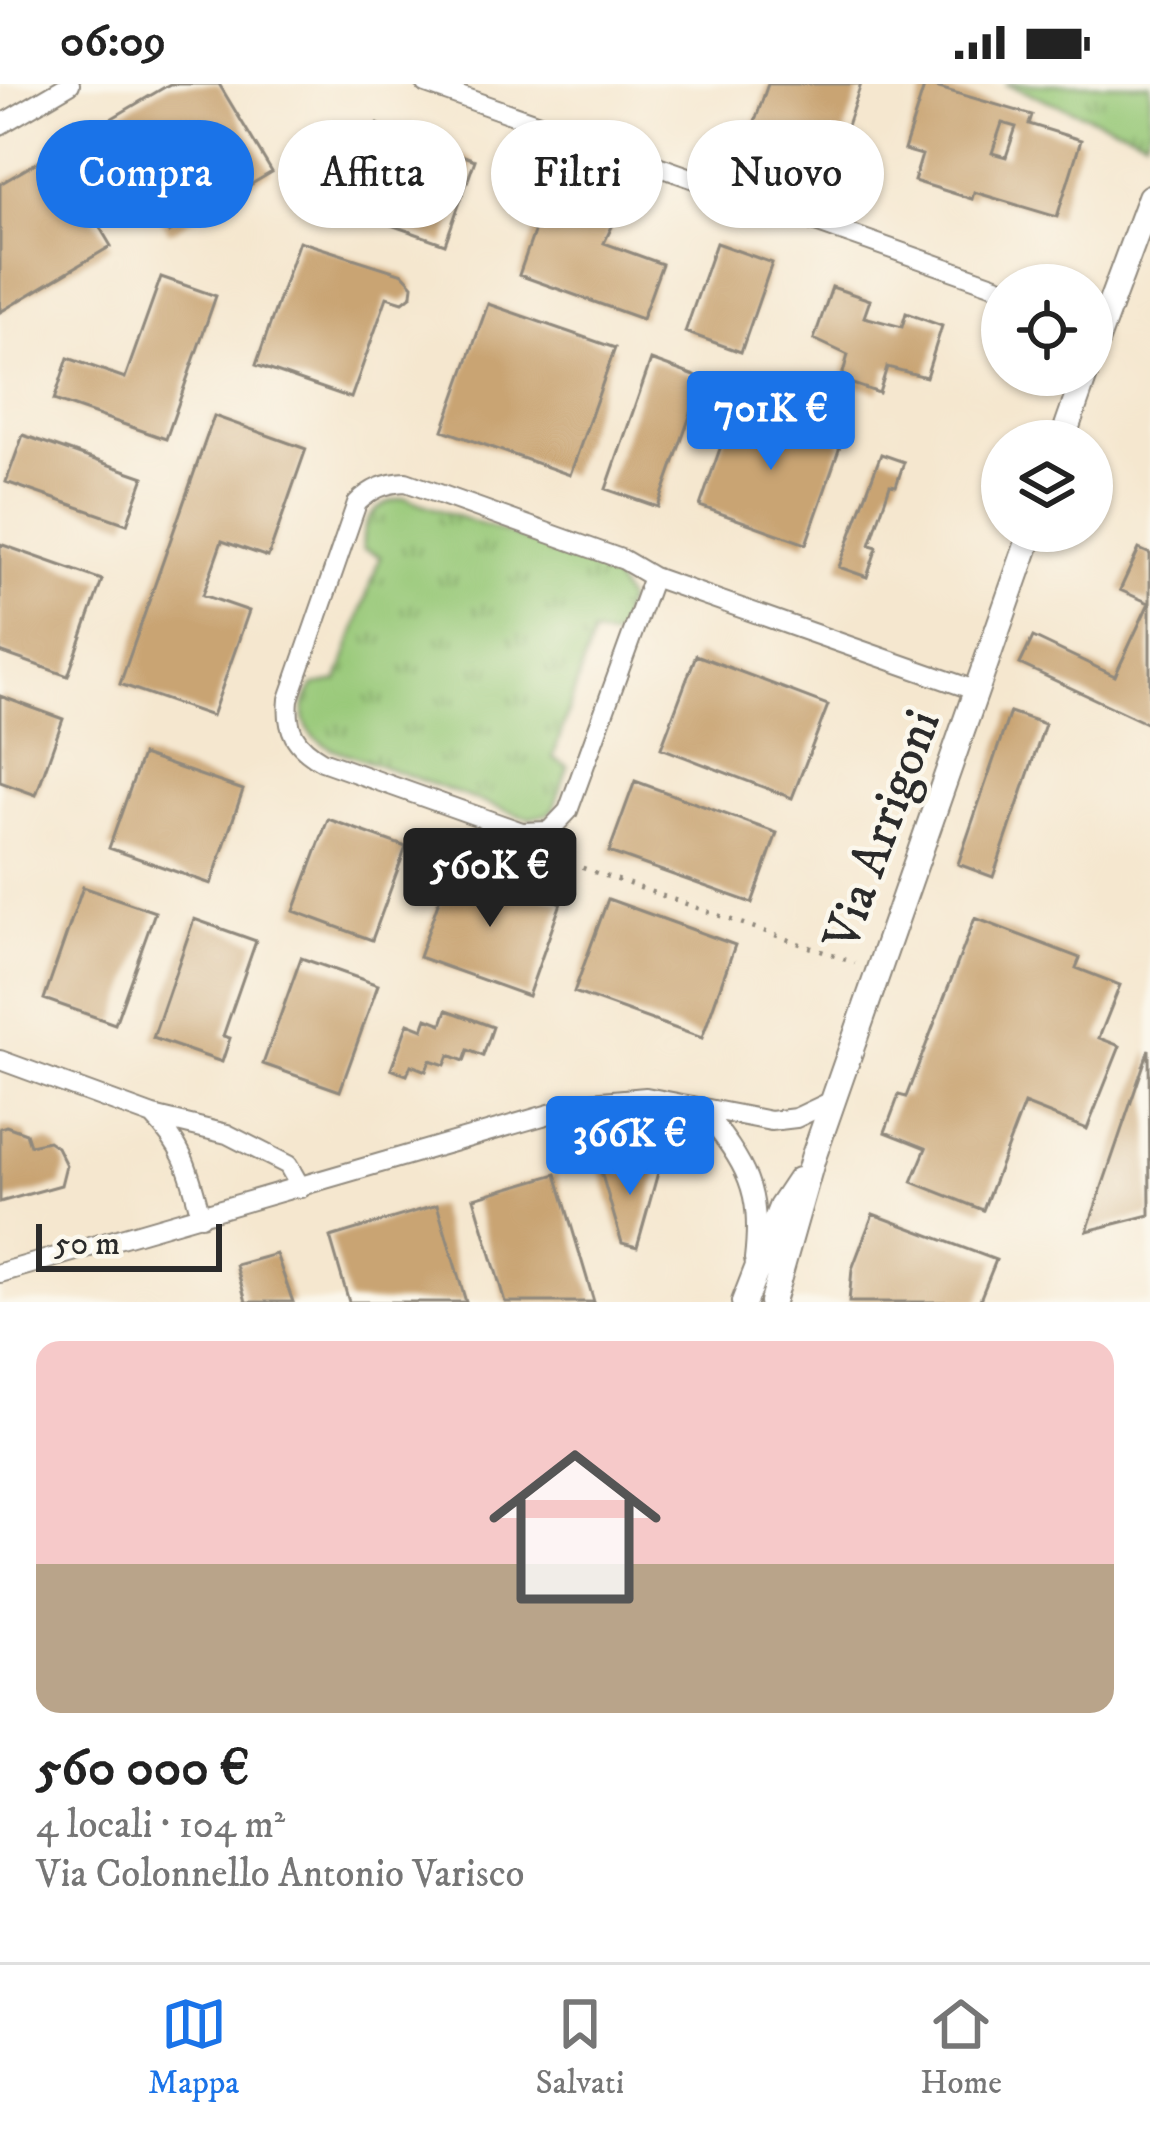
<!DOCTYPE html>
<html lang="it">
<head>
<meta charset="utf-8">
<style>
	body { margin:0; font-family:"IM FELL DW Pica",serif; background:#f6f6f6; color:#222; height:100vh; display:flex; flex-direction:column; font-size:45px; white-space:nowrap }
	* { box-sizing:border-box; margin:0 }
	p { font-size:39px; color:#767676 }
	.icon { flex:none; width:66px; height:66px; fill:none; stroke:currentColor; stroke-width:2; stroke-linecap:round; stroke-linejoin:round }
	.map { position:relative; height:1218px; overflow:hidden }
	.details { display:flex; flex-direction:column; background:#fff; flex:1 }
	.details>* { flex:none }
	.banner { position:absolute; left:36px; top:36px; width:1080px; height:108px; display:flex; gap:24px }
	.tools { position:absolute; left:981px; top:180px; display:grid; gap:24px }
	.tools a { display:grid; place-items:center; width:132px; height:132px; border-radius:50%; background:#fff; box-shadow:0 3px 9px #0004; font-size:60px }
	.scale { position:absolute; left:36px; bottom:30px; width:186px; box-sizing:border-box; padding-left:12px; border:6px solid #2b2b2b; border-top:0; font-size:33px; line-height:42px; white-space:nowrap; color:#2b2b2b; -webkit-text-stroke:9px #fbf7ec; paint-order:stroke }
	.price { position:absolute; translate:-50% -102px; padding:0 27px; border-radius:12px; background:#1a73e8; color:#fff; font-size:39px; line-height:78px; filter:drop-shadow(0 3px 6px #0008) }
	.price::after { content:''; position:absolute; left:50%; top:72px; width:36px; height:27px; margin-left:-18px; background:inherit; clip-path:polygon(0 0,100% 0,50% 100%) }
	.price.on { background:#222; color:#fff }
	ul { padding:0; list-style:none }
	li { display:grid; align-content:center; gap:24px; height:636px; padding:0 36px }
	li+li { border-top:3px solid #e0e0e0 }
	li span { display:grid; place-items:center; height:372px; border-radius:24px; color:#555 }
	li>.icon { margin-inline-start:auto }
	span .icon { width:216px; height:216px; fill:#fffc; stroke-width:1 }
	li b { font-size:51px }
	.pill { padding:0 42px; border-radius:54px; background:#fff; box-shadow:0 3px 9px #0004; font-size:42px; line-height:108px }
	.pill.on { background:#1a73e8; color:#fff }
	.status { display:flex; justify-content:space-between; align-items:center; height:84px; padding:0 60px; background:#fff; direction:ltr }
	.status svg { height:33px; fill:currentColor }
	.tabs { display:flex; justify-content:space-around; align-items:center; height:168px; border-top:3px solid #e0e0e0; background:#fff; font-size:33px; color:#767676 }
	.tabs a { display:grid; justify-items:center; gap:6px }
	.tabs .on { color:#1a73e8 }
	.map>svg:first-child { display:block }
	.park { fill:url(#park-tufts); stroke:#627a52; stroke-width:3 }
	.building { fill:#c9a473; fill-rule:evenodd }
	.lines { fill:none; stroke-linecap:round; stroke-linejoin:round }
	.minor-casing { stroke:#90897d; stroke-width:22 }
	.tertiary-casing { stroke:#90897d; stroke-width:28 }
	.path { stroke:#90897d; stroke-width:4.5; stroke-dasharray:3 9; stroke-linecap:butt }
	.minor { stroke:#fff; stroke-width:18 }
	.tertiary { stroke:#fff; stroke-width:24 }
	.labels { text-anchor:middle; stroke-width:9; stroke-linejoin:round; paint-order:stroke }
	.street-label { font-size:51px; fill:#2b2b2b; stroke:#fbf7ec }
</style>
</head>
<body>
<div class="status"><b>06:09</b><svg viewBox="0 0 49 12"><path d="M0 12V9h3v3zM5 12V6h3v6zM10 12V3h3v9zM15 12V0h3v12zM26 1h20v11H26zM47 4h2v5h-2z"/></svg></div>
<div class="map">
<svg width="1150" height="1218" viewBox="0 0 1150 1218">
	<defs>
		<pattern id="park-tufts" width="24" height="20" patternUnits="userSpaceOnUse" patternTransform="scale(3)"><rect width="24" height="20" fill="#99c979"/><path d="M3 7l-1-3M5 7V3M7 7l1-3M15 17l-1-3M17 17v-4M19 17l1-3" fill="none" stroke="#7da363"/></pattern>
	</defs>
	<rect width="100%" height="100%" fill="#fbf7ec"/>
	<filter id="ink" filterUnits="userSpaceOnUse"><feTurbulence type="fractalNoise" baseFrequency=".00833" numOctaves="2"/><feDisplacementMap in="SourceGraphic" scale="24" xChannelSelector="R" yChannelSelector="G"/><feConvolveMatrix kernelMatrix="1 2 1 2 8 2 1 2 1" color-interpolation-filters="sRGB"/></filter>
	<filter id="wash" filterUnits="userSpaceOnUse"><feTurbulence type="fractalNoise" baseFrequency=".004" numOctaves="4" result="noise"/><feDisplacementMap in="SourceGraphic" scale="48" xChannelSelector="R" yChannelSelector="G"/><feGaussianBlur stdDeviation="2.7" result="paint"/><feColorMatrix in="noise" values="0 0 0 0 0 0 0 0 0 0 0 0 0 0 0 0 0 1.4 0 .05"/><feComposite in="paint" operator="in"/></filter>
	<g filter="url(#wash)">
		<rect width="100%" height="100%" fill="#f5e7cf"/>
		<!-- park -->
		<path class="park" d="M1005 0H1150V40L1145 54Z
			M405 414 607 484 627 517 618 547 611 554 593 550 553 674 568 683 554 724 548 730 530 734 521 732 331 664C302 649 296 628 314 601L338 597 380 472 363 465C360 437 376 418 405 414Z"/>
		<g id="blocks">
			<!-- building -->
			<path class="building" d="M170 0H219L272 88 169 149 104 39Z
				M768 0H861L838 68 754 40Z
				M925 0 1032 31 1029 40 1081 56 1057 133 974 108 972 115 914 97 922 71 904 66ZM1002 39 1016 43 1006 73 992 69Z
				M377 40 475 76 445 160 346 125Z
				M55 68 111 162 0 228V100Z
				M575 106 620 126 604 159 662 180 642 235 519 191 541 128 561 136Z
				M299 157 403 190 413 201 412 211 403 218 387 213 351 314 256 281Z
				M716 159 772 179 741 268 685 248Z
				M161 193 216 212 166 355 54 316 68 274 125 294Z
				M832 203 870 216 864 233 902 243 906 229 942 242 926 293 887 283 879 309 841 296 848 271 814 255Z
				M488 220 615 264 570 391 443 346Z
				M651 276 703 295 658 423 606 405Z
				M736 319 842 357 806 460 700 422Z
				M214 332 306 365 268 473 222 457 203 511 249 527 212 632 120 600Z
				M23 351 144 393 127 440 6 398Z
				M881 370 904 378 896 402 890 401 870 461 877 463 867 493 839 483Z
				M0 460 102 496 68 592 0 568Z
				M1139 465 1150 470V641L1020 580 1033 553 1115 592 1149 519 1120 506Z
				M696 571 828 621 792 714 661 664Z
				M0 612 63 635 36 711 0 698Z
				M1010 628 1045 640 993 793 958 780Z
				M142 671 243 706 211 800 109 764Z
				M635 697 777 749 752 819 609 768Z
				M328 735 406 763 372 856 294 827Z
				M452 779 561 819 528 912 419 873Z
				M83 803 155 828 115 940 44 915Z
				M608 815 735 861 702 954 574 908Z
				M975 834 1080 874 1076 884 1120 901 1099 954 1120 962 1087 1045 1024 1020 983 1126 912 1098 926 1064 885 1048 899 1011 906 1013Z
				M194 835 256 857 223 952 230 954 222 978 153 954Z
				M301 874 378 901 340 1007 263 980Z
				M447 926 493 943 483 972 468 966 464 977 449 971 445 981 430 976 426 987 411 981 407 991 391 985 408 939 423 945 427 934 442 940Z
				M1149 965 1150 1131 1087 1147Z
				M6 1042 26 1049 30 1061 48 1057 57 1063 66 1081 61 1101 0 1118V1044Z
				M661 1078 637 1163 622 1159 600 1084 618 1079 621 1089Z
				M556 1090 594 1218H505L474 1114Z
				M437 1121 466 1218H349L330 1153Z
				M873 1130 996 1176 979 1218H849L852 1185Z
				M276 1170 293 1218H246L236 1181Z"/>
		</g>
	</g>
	<g filter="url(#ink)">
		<use href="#blocks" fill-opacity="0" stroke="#90897d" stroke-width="3"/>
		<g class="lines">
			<defs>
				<path id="minor" d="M426 0 1002 204
					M0 41 70 0
					M653 493 568 727 549 747 522 748 322 677C295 662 286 646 289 615L357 419C371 405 385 399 406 398L624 476 653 493 977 607
					M0 976 153 1032 227 1050 288 1081 301 1104
					M704 1027C746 1082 762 1104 754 1175
					M153 1032C186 1066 189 1088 201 1132
					M0 1189 591 1018 646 1013 771 1037 796 1034 834 1016"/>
				<path id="tertiary" d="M1092 269 1150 113
					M1062 357 1085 291
					M744 1218 781 1123 799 1096
					M772 1218 813 1074 1032 447"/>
			</defs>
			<!-- minor casing -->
			<use href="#minor" class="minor-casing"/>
			<!-- tertiary casing -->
			<use href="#tertiary" class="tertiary-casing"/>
			<!-- path -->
			<path class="path" d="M557 763 563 777 855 879"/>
			<!-- minor -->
			<use href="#minor" class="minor"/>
			<!-- tertiary -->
			<use href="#tertiary" class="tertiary"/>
		</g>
	</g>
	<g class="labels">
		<!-- street labels -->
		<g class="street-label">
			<text transform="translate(880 745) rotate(-70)" y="18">Via Arrigoni</text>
		</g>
	</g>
</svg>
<div class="tools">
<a><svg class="icon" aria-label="locate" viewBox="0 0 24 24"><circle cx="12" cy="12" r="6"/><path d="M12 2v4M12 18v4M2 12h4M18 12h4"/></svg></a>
<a><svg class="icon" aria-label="layers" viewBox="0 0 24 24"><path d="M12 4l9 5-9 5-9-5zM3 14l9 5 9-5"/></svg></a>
</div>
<div class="scale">50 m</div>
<b class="price" style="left:771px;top:389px">701K €</b>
<b class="price on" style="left:490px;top:846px">560K €</b>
<b class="price" style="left:630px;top:1114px">366K €</b>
<div class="banner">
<a class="pill on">Compra</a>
<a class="pill">Affitta</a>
<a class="pill">Filtri</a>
<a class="pill">Nuovo</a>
</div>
</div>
<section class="details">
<ul>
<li><span style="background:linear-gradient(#f6c9c9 60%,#b9a48a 0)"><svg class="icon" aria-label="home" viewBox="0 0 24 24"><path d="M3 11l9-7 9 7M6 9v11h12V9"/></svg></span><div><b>560 000 €</b><p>4 locali · 104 m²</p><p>Via Colonnello Antonio Varisco</p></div></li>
</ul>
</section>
<nav class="tabs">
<a class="on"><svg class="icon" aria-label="map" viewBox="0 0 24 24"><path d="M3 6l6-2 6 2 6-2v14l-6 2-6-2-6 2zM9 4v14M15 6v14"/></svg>Mappa</a>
<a><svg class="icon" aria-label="saved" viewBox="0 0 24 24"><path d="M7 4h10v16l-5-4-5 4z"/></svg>Salvati</a>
<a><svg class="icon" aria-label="home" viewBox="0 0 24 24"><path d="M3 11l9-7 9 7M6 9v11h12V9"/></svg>Home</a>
</nav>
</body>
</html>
